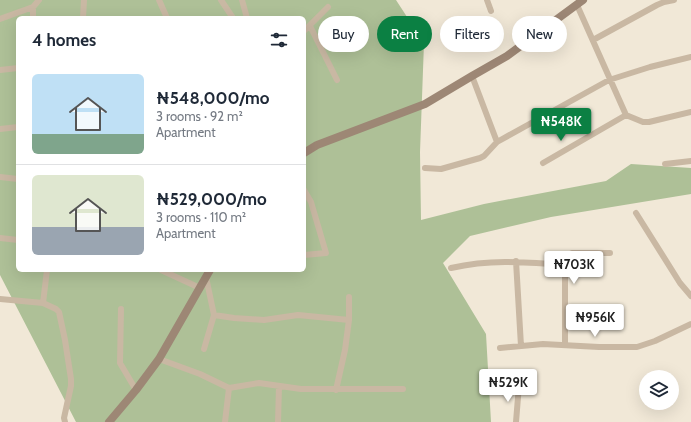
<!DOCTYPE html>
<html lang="en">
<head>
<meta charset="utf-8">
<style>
	body { margin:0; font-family:Cabin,sans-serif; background:#f2f2f3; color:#1f2937; height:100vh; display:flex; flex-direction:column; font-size:15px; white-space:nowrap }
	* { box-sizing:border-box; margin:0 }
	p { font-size:13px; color:#747a83 }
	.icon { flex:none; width:22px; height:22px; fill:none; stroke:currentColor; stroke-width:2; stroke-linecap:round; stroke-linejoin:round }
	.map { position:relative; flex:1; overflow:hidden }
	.sheet { position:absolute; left:16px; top:16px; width:290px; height:256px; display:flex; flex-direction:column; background:#fff; border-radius:6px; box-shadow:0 4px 16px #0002 }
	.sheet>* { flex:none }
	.guide { position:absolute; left:318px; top:16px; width:313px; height:36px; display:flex; gap:8px }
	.buttons { position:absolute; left:639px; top:370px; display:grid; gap:8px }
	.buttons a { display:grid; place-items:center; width:40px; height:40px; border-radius:50%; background:#fff; box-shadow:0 4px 16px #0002; font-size:20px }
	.price { position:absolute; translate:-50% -34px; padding:0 9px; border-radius:4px; background:#fff; color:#222; font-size:13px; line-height:26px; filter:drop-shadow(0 1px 2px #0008) }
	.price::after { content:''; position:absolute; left:50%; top:24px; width:12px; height:9px; margin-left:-6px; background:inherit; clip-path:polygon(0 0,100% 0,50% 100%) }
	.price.current { background:#0b8043; color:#fff }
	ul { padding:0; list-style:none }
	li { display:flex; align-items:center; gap:12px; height:100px; padding:0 16px }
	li+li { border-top:1px solid #e0e1e3 }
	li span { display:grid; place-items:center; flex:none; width:112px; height:80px; border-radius:6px; color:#555 }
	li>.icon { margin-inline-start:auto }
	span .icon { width:48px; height:48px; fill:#fffc; stroke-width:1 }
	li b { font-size:17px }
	h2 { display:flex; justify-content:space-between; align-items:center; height:48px; padding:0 16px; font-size:17px }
	.chip { padding:0 14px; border-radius:18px; background:#fff; box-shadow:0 4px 16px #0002; font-size:14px; line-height:36px }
	.chip.current { background:#0b8043; color:#fff }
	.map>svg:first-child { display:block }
	.green { fill:#aec097; fill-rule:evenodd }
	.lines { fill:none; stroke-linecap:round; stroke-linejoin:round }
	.minor { stroke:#c9b8a3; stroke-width:6 }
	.secondary { stroke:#9d8775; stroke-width:8 }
</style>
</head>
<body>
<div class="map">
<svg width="691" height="422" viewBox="0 0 691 422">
	<rect width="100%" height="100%" fill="#f1e8d7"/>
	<!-- green -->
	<path class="green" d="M0 0H396L424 43 420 152 421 220 484 204 606 181 631 164 691 168V194L551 217 470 236 443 263 486 334 491 422H76L0 275ZM18 18H304V270H18Z"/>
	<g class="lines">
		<!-- minor -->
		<path class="minor" d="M159 0 167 18
			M221 0 233 18
			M242 0 247 18
			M487 0 491 11
			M577 5 626 115 643 122H649L691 112
			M33 18V7
			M83 18 84 0
			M0 19 33 7 39 0
			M310 26 337 80
			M304 31 328 7
			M593 40 657 5 664 2 674 0
			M0 70 18 68
			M472 76 497 142
			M0 129 18 127
			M543 163 626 115
			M665 164 691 161
			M425 168 441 169 480 158 484 156 497 142 609 80 650 67 691 57
			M0 177 18 179
			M304 190 311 202 326 253 304 255
			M636 213 680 283 691 296
			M0 238 18 240
			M516 261 521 346
			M451 268C491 259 524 262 565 265
			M161 270 200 288
			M0 299 43 303 47 270
			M43 303 56 309 59 312 65 340 71 379V386L64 418 65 422
			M121 309 120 363 136 390
			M214 315 234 318 264 320 298 315 349 320
			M565 345V265C566 259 566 255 572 253H610
			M500 348 543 344 599 347H637L655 341 691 324
			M204 349 214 315 206 277
			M159 359 200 374 229 388
			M336 390 345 350 349 320V297
			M225 422 229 388 259 383 301 389H403
			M278 422 279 386
			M516 422 519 385"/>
		<!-- secondary -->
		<path class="secondary" d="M304 153 317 145 425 104 472 76 507 56 583 0
			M109 422 136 390 159 359 210 270"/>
	</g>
</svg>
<div class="buttons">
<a><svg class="icon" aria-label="layers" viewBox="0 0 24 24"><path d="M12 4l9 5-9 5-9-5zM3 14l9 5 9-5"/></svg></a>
</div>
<b class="price current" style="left:561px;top:142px">₦548K</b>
<b class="price" style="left:574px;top:285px">₦703K</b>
<b class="price" style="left:595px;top:338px">₦956K</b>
<b class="price" style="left:508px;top:403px">₦529K</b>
<div class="guide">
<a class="chip">Buy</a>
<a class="chip current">Rent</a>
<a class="chip">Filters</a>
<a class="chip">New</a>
</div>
<section class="sheet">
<h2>4 homes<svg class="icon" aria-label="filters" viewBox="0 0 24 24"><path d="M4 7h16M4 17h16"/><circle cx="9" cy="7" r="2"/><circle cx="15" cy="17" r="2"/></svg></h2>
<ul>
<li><span style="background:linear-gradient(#bfe0f5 75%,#7fa58c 0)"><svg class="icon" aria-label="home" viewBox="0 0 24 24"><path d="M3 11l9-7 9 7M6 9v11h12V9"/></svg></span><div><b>₦548,000/mo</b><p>3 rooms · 92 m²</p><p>Apartment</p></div></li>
<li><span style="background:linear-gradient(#dfe7d0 65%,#9aa5b1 0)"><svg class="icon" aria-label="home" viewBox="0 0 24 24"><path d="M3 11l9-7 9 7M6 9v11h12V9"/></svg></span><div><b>₦529,000/mo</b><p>3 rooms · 110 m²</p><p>Apartment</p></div></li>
</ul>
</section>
</div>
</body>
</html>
